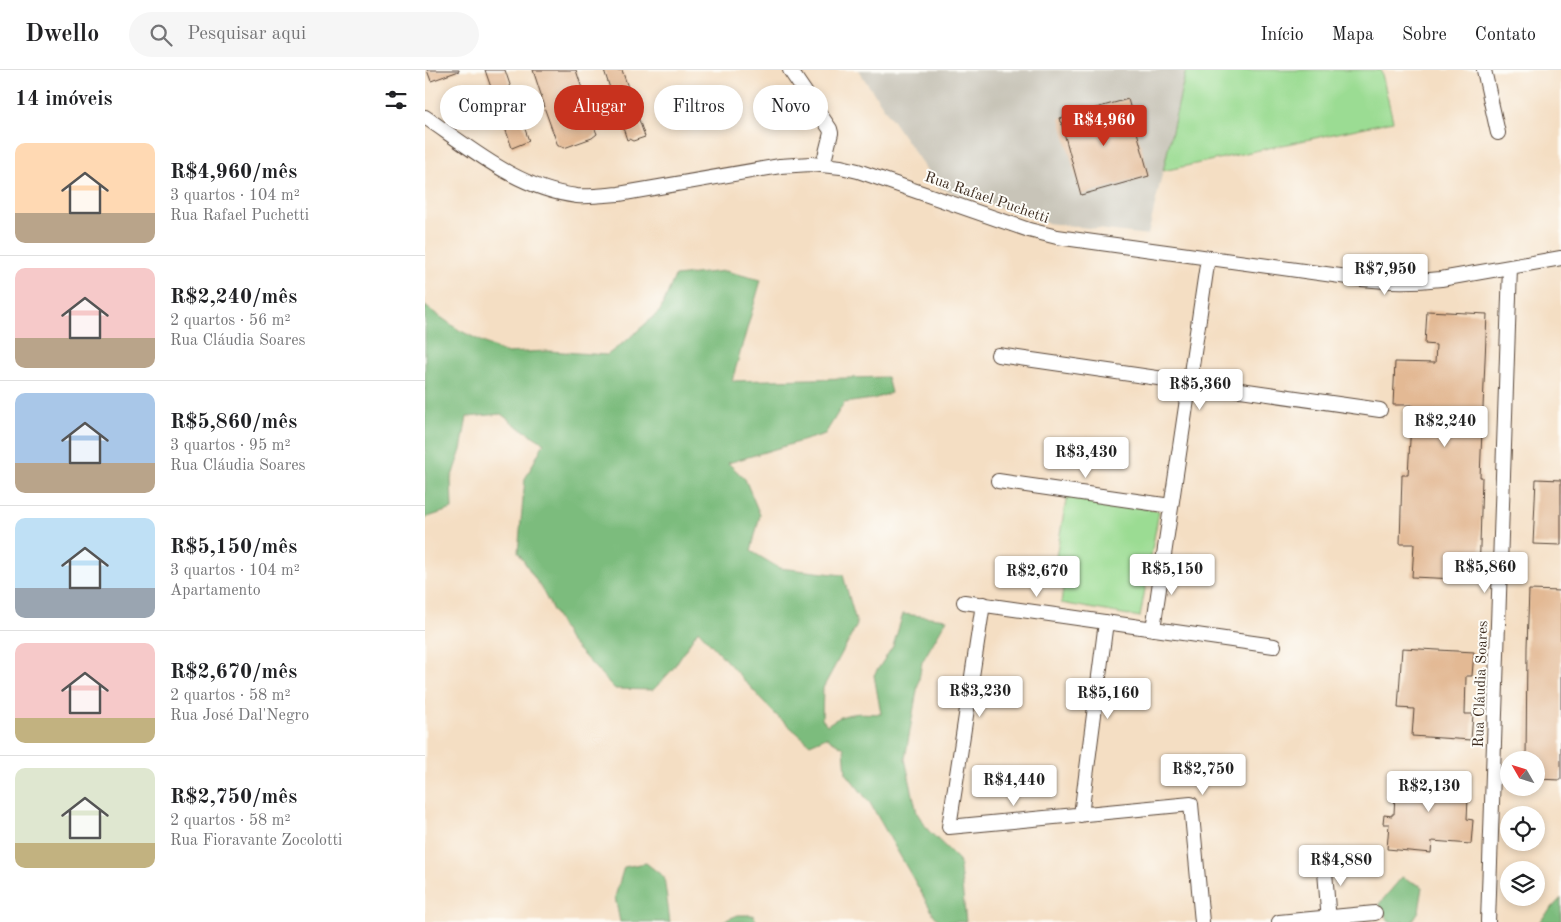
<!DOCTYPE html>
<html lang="pt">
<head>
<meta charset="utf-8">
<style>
	body { margin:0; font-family:"Old Standard TT",serif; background:#f6f6f6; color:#202124; height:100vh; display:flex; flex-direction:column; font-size:19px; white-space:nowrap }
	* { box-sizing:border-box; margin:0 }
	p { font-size:16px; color:#757577 }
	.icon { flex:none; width:28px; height:28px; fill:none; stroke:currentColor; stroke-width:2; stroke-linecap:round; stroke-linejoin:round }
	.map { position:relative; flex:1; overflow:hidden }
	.details { display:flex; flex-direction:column; background:#fff; width:425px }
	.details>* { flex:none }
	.banner { position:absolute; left:15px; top:15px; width:475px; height:45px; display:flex; gap:10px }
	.needle { width:32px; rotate:309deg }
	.tools { position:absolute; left:1075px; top:681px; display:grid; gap:10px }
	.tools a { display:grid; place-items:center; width:45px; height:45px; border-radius:50%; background:#fff; box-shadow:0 2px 8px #0003; font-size:25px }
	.price { position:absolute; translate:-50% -42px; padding:0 11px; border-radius:5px; background:#fff; color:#222; font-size:16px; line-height:32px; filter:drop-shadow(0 1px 2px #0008) }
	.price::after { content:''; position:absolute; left:50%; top:30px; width:15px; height:11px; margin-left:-8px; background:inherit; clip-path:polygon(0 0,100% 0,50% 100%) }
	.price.selected { background:#c8321e; color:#fff }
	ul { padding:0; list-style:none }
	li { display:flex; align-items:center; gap:15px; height:125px; padding:0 15px }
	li+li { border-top:1px solid #e0e0e0 }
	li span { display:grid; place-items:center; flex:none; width:140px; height:100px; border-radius:10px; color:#555 }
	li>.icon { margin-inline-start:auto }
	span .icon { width:60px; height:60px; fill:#fffc; stroke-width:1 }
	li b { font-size:21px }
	h2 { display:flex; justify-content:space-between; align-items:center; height:60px; padding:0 15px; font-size:21px }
	.chip { padding:0 18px; border-radius:22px; background:#fff; box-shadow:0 2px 8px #0003; font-size:18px; line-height:45px }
	.chip.selected { background:#c8321e; color:#fff }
	header { display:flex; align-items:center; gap:30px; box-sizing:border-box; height:70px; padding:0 25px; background:#fff; border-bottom:1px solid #e0e0e0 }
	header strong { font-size:24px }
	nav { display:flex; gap:28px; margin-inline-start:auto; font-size:18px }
	.search { width:350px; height:45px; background:#f6f6f6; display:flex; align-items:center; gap:12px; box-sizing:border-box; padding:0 18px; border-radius:28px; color:#757577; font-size:19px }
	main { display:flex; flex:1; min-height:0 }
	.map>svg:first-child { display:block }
	.industrial { fill:#c8c4b8 }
	.green { fill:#9bdc93; stroke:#6b8358 }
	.forest { fill:#7cbc7d; stroke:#5c734e }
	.building { fill:#e3b994 }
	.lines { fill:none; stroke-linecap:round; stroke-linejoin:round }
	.minor-casing { stroke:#574537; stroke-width:16 }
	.minor { stroke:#fff; stroke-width:14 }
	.labels { text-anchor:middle; stroke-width:4; stroke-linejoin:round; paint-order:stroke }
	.street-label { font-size:15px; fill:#3b2a1e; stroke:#fdfcf7 }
</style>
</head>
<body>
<header>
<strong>Dwello</strong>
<div class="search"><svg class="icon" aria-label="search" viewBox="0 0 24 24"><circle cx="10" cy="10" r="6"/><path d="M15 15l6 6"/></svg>Pesquisar aqui</div>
<nav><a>Início</a><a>Mapa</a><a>Sobre</a><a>Contato</a></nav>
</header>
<main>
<section class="details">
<h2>14 imóveis<svg class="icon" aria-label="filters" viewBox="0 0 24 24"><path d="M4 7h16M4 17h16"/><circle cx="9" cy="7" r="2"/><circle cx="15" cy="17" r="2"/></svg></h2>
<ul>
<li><span style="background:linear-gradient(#ffd9b3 70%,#b9a48a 0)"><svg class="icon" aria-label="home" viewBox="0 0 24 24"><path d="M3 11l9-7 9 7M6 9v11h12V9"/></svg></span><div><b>R$4,960/mês</b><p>3 quartos · 104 m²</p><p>Rua Rafael Puchetti</p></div></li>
<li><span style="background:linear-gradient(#f6c9c9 70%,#b9a48a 0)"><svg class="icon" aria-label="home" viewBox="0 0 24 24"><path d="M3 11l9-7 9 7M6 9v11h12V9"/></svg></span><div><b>R$2,240/mês</b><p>2 quartos · 56 m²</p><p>Rua Cláudia Soares</p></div></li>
<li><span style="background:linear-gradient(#a9c7e8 70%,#b9a48a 0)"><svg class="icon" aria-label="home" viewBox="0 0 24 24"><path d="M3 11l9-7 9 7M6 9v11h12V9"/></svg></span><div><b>R$5,860/mês</b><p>3 quartos · 95 m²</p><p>Rua Cláudia Soares</p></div></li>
<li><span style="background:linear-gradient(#bfe0f5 70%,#9aa5b1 0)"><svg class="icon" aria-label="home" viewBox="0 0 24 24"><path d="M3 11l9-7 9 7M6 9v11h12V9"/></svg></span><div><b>R$5,150/mês</b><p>3 quartos · 104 m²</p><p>Apartamento</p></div></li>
<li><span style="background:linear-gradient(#f6c9c9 75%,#c2b280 0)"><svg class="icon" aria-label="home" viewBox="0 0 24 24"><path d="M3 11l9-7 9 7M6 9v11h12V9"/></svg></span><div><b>R$2,670/mês</b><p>2 quartos · 58 m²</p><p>Rua José Dal'Negro</p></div></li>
<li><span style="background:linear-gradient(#dfe7d0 75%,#c2b280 0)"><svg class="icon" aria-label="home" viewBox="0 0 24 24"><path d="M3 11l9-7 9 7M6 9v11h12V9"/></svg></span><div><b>R$2,750/mês</b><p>2 quartos · 58 m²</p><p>Rua Fioravante Zocolotti</p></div></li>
</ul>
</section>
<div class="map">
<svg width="1136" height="852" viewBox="0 0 1136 852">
	<rect width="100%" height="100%" fill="#fdfcf7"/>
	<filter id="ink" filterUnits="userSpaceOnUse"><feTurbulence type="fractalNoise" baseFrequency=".02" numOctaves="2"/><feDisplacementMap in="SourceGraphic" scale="10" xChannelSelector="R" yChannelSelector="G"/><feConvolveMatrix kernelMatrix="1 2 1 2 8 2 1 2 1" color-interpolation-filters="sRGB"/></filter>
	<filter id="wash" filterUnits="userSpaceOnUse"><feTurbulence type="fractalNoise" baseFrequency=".0096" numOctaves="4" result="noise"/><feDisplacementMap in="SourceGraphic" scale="20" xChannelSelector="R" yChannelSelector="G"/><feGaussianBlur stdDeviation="1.12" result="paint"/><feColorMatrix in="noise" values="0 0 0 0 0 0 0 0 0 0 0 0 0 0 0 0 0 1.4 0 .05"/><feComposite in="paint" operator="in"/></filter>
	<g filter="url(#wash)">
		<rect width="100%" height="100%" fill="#f4dec3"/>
		<!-- industrial -->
		<path class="industrial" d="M433 0H761L723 165 622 153 514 118Z"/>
		<!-- green -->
		<path class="green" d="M761 0H956L968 51 738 101Z
			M642 425 734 441 715 547 636 533 639 512 627 510Z"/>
		<!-- forest -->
		<path class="forest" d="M300 201 336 210 307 311 462 307 466 323 448 329 419 333 400 364 303 393 320 409 335 445 326 481 354 498 418 505 432 555 398 618 397 649 402 655C422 641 432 643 456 644L449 605 468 576 478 544 522 549 497 592 480 689 492 743 503 760 534 790 541 852H515L509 845 445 733 421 703 419 678 401 667 385 674 351 645 273 560 247 600 228 620 190 619 144 570 116 518 93 482 100 409 119 373 92 356 76 344 42 347 36 380 26 409 27 439 3 447 0 450V236L34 260 80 283 123 281 182 285 201 271 235 241 250 206Z
			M221 793 239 807 245 852H195L190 827 199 797Z
			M977 807 998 817 994 841 987 852H964L954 834Z
			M1136 828V852H1114Z
			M313 845H328L332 852H296Z"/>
		<g id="blocks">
			<!-- building -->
			<path class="building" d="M2 0H34V1L6 11Z
				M60 0H80L104 71 87 78Z
				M108 0H151L162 34H160L172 64 167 68 139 78 135 76H133L119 37H120Z
				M179 0H197L220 67 208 71 204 69 202 70Z
				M703 29 724 106 656 125 635 48Z
				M1002 241 1062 244 1055 407H1057L1054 510 987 507 989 474H975L977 405H983L987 335H968L970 292 1010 293 1011 275 1000 274Z
				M1111 409 1136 410V475L1108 474Z
				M1104 520 1136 521V710L1111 709V690H1101L1102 577Z
				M977 578 1049 582 1047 606H1041L1040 644H1048L1046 670 987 666 989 639 973 638Z
				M971 704 1044 708 1042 749 1048 750 1046 774 1007 771 1006 783 962 779 964 754H958L959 745 967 746V744H969Z"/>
		</g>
	</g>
	<g filter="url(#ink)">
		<use href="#blocks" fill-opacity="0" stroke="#574537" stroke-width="1"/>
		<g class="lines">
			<defs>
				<path id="minor" d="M365 0 405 59 406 63 398 95
					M1059 0 1073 63
					M0 47C47 79 93 119 152 126 166 127 180 125 194 124L355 96 386 94 416 97 433 101 604 160 632 167 937 209C964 212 990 212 1016 209L1136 188
					M573 285 955 340
					M573 411 746 436
					M539 532 849 576
					M558 534 524 757 766 734 777 852
					M728 559 783 188
					M656 745 681 552
					M899 789 904 852
					M854 852 950 843
					M1063 852 1085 197"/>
			</defs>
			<!-- minor casing -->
			<use href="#minor" class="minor-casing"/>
			<!-- minor -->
			<use href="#minor" class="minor"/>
		</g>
	</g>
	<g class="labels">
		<!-- street labels -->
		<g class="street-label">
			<text transform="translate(562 127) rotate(19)" y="5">Rua Rafael Puchetti</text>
			<text transform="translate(1055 614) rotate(-88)" y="5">Rua Cláudia Soares</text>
		</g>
	</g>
</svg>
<div class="tools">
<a><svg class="needle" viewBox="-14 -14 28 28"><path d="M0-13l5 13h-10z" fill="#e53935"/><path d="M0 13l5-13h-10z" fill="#757577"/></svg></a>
<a><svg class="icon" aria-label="locate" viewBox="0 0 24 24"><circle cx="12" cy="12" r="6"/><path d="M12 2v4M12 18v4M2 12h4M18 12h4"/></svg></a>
<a><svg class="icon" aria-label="layers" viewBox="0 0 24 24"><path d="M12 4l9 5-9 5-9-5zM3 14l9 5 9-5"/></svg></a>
</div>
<b class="price selected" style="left:679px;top:77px">R$4,960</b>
<b class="price" style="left:960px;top:226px">R$7,950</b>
<b class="price" style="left:775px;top:341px">R$5,360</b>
<b class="price" style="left:1020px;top:378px">R$2,240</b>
<b class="price" style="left:661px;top:409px">R$3,430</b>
<b class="price" style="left:1060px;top:524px">R$5,860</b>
<b class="price" style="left:747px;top:526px">R$5,150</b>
<b class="price" style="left:612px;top:528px">R$2,670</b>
<b class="price" style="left:555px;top:648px">R$3,230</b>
<b class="price" style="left:683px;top:650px">R$5,160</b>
<b class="price" style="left:778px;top:726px">R$2,750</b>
<b class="price" style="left:589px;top:737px">R$4,440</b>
<b class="price" style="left:1004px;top:743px">R$2,130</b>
<b class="price" style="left:916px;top:817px">R$4,880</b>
<div class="banner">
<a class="chip">Comprar</a>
<a class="chip selected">Alugar</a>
<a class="chip">Filtros</a>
<a class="chip">Novo</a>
</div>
</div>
</main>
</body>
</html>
